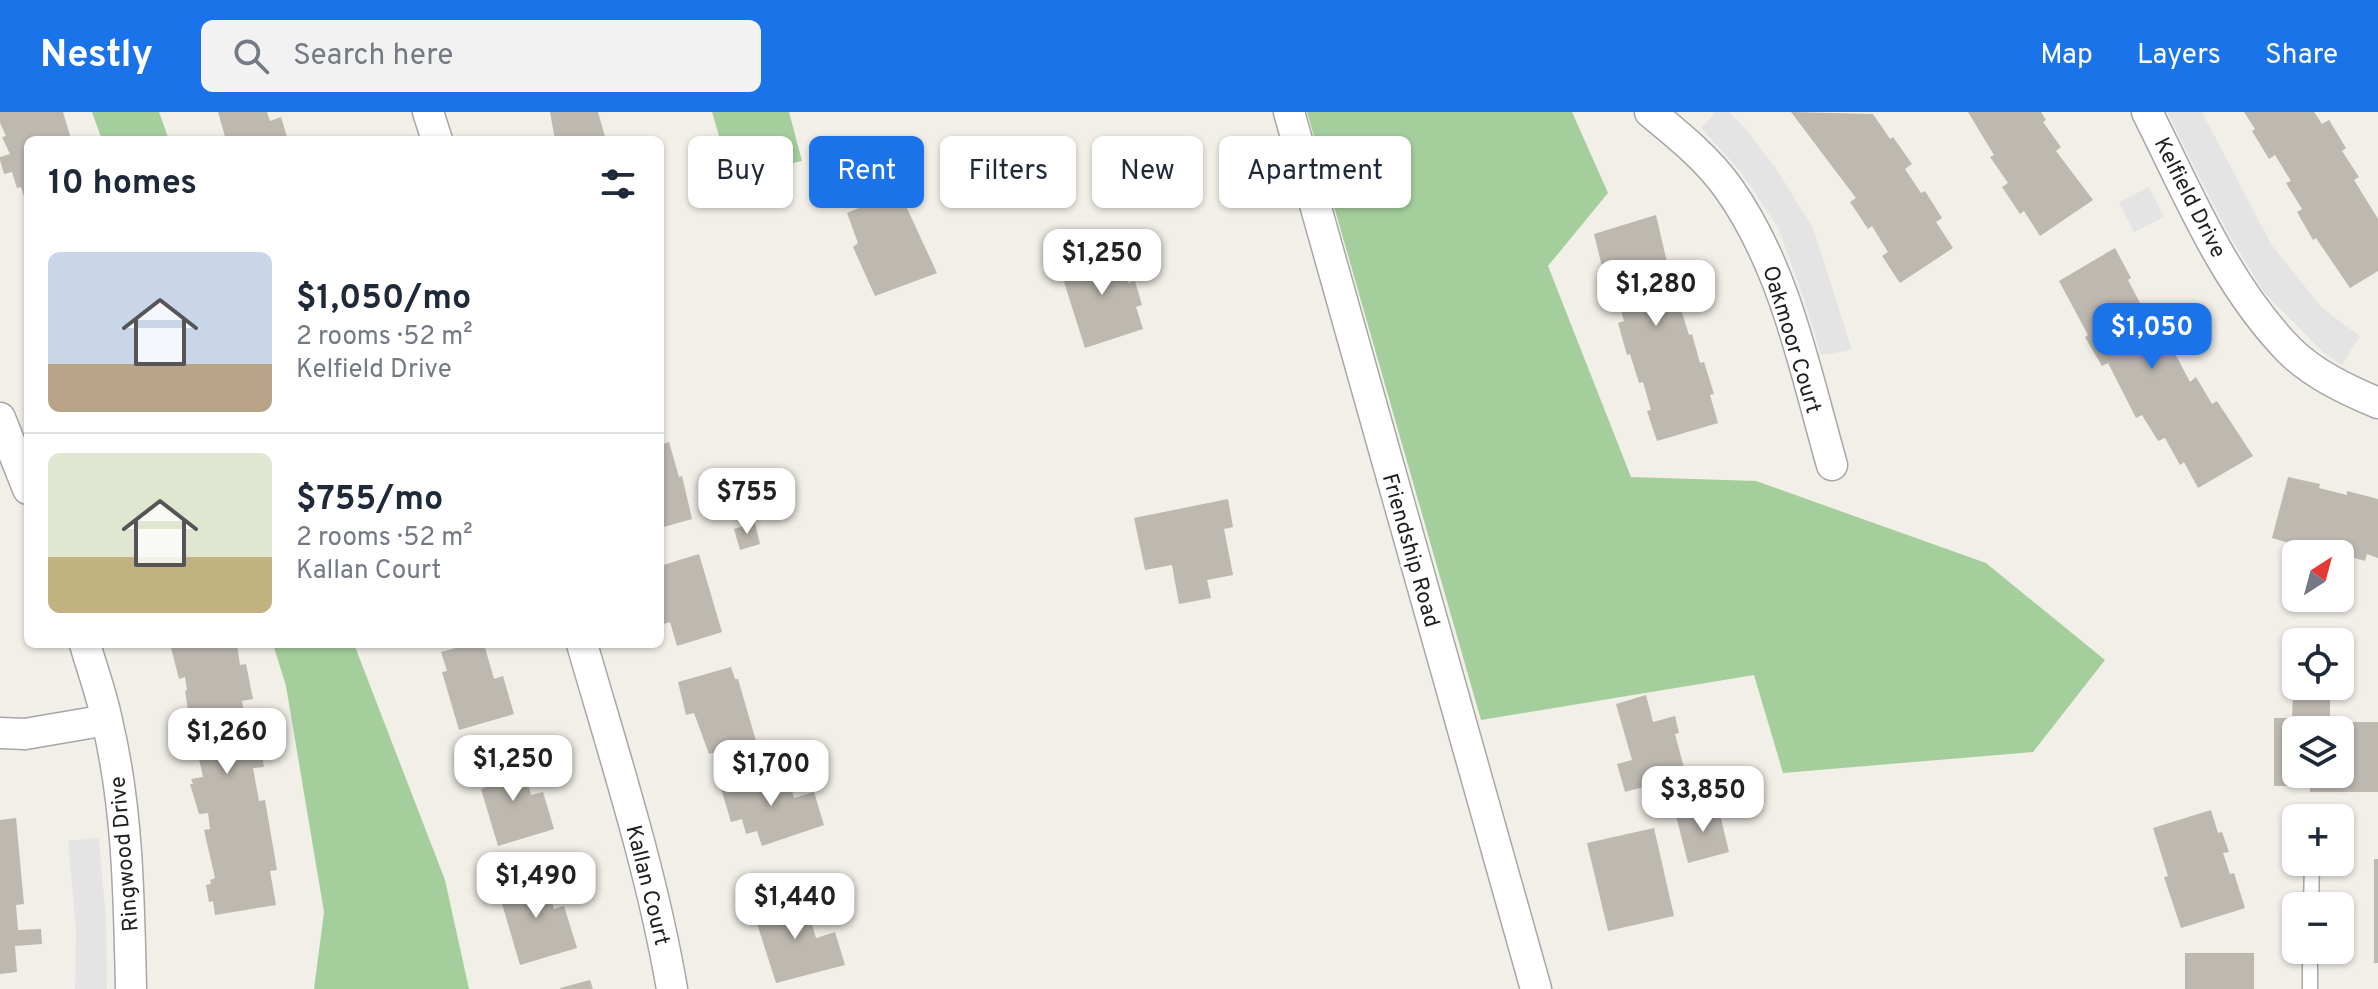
<!DOCTYPE html>
<html lang="en">
<head>
<meta charset="utf-8">
<style>
	body { margin:0; font-family:Overpass,sans-serif; background:#f2f2f3; color:#1f2937; height:100vh; display:flex; flex-direction:column; font-size:30px; white-space:nowrap }
	* { box-sizing:border-box; margin:0 }
	p { font-size:26px; color:#747a83 }
	.icon { flex:none; width:44px; height:44px; fill:none; stroke:currentColor; stroke-width:2; stroke-linecap:round; stroke-linejoin:round }
	.map { position:relative; flex:1; overflow:hidden }
	.side { position:absolute; left:24px; top:24px; width:640px; height:512px; display:flex; flex-direction:column; background:#fff; border-radius:12px; box-shadow:0 2px 6px #0004 }
	.side>* { flex:none }
	.hud { position:absolute; left:688px; top:24px; width:760px; height:72px; display:flex; gap:16px }
	.needle { width:52px; rotate:36deg }
	.tools { position:absolute; left:2282px; top:428px; display:grid; gap:16px }
	.tools a { display:grid; place-items:center; width:72px; height:72px; border-radius:12px; background:#fff; box-shadow:0 2px 6px #0004; font-size:40px }
	.price { position:absolute; translate:-50% -68px; padding:0 18px; border-radius:16px; background:#fff; color:#222; font-size:26px; line-height:52px; filter:drop-shadow(0 2px 4px #0008) }
	.price::after { content:''; position:absolute; left:50%; top:48px; width:24px; height:18px; margin-left:-12px; background:inherit; clip-path:polygon(0 0,100% 0,50% 100%) }
	.price.current { background:#1a73e8; color:#fff }
	ul { padding:0; list-style:none }
	li { display:flex; align-items:center; gap:24px; height:200px; padding:0 24px }
	li+li { border-top:2px solid #e0e1e3 }
	li span { display:grid; place-items:center; flex:none; width:224px; height:160px; border-radius:12px; color:#555 }
	li>.icon { margin-inline-start:auto }
	span .icon { width:96px; height:96px; fill:#fffc; stroke-width:1 }
	li b { font-size:34px }
	h2 { display:flex; justify-content:space-between; align-items:center; height:96px; padding:0 24px; font-size:34px }
	.pill { padding:0 28px; border-radius:12px; background:#fff; box-shadow:0 2px 6px #0004; font-size:28px; line-height:72px }
	.pill.current { background:#1a73e8; color:#fff }
	header { display:flex; align-items:center; gap:48px; box-sizing:border-box; height:112px; padding:0 40px; background:#1a73e8; color:#fff }
	header strong { font-size:38px }
	nav { display:flex; gap:44px; margin-inline-start:auto; font-size:28px }
	.search { width:560px; height:72px; background:#f2f2f3; display:flex; align-items:center; gap:20px; box-sizing:border-box; padding:0 28px; border-radius:12px; color:#747a83; font-size:30px }
	.map>svg:first-child { display:block }
	.forest { fill:#a4cf9d }
	.parking { fill:#e4e4e4 }
	.building { fill:#bdb8b0; fill-rule:evenodd }
	.lines { fill:none; stroke-linecap:round; stroke-linejoin:round }
	.service-casing { stroke:#a7a7a7; stroke-width:17 }
	.minor-casing { stroke:#a7a7a7; stroke-width:33 }
	.service { stroke:#fff; stroke-width:14 }
	.minor { stroke:#fff; stroke-width:30 }
	.labels { text-anchor:middle; stroke-width:6; stroke-linejoin:round; paint-order:stroke }
	.street-label { font-size:22px; fill:#202020; stroke:#fff }
</style>
</head>
<body>
<header>
<strong>Nestly</strong>
<div class="search"><svg class="icon" aria-label="search" viewBox="0 0 24 24"><circle cx="10" cy="10" r="6"/><path d="M15 15l6 6"/></svg>Search here</div>
<nav><a>Map</a><a>Layers</a><a>Share</a></nav>
</header>
<div class="map">
<svg width="2378" height="877" viewBox="0 0 2378 877">
	<rect width="100%" height="100%" fill="#f1efe7"/>
	<!-- forest -->
	<path class="forest" d="M92 0H159L169 28H102Z
		M712 0H789L802 49 731 65Z
		M1307 0H1572L1608 81 1548 154 1631 365 1756 369 1986 451 2105 548 2033 640 1783 661 1754 563 1481 608Z
		M273 532H354L445 768 469 877H314L324 800 286 574Z"/>
	<!-- parking -->
	<path class="parking" d="M1716 0H1729L1745 16 1775 55 1813 116 1852 238 1821 243 1802 181 1778 116 1741 60 1701 16Z
		M2167 0H2202L2271 132 2322 196 2360 224 2342 253 2323 240 2264 180 2228 121Z
		M2149 75 2164 105 2134 120 2119 90Z
		M99 726 106 807 107 877H75L76 818 68 729Z"/>
	<!-- building -->
	<path class="building" d="M0 0H63L71 27 28 28V96L21 75 17 76 12 60 4 62 0 48V45L10 42 2 25 6 24 0 11Z
		M218 0H267L270 9 281 5 288 28H226Z
		M550 0H598L606 28H555Z
		M1791 0 1873 2 1890 27 1893 25 1912 52 1905 57 1921 81 1925 79 1942 106 1936 110 1953 136 1900 171 1882 144 1888 140 1872 114 1868 117 1850 90 1856 86Z
		M1968 0H2041L2046 8 2043 10 2061 35 2056 39 2093 88 2040 124 2024 99 2020 102 2002 75 2008 71 1990 45 1994 43Z
		M2244 0H2314L2322 12 2329 8 2346 36 2342 39 2359 65 2354 68 2378 107V159L2350 176 2316 126 2313 128 2297 100 2302 97 2286 71 2291 69 2275 43 2269 47 2252 19 2255 17Z
		M899 79 937 161 875 184 853 135 858 131 847 101Z
		M1656 103 1670 163 1677 162 1687 192 1680 194 1689 223 1692 222 1700 251 1704 250 1714 282 1710 283 1718 311 1657 329 1647 299 1651 298 1643 270 1639 271 1630 242 1627 243 1618 211 1624 209 1616 181 1609 183 1594 122Z
		M1106 132 1113 154 1121 151 1128 171 1135 169 1142 193 1136 195 1143 217 1085 236 1064 170 1074 166 1067 145Z
		M2115 136 2131 166 2128 168 2154 218 2161 215 2190 270 2196 265 2212 292 2217 289 2253 344 2198 376 2184 350 2180 353 2165 326 2158 329 2142 303 2136 306 2108 251 2102 254 2085 225 2088 223 2059 169Z
		M669 330 679 365 682 364 692 407 660 416V333Z
		M2288 365 2320 372 2319 376 2347 383V379L2378 387V446L2367 442 2365 449 2340 442H2325L2272 426Z
		M1228 387 1233 415 1224 417 1233 463 1207 468 1211 486 1179 492 1172 453 1145 458 1134 406Z
		M755 411 760 432 740 438 734 417Z
		M699 442 722 520 677 534 670 510 660 513V454Z
		M170 532H237L240 553 246 552 253 587 242 589 248 621 258 619 264 655 253 656 259 689 265 688 277 758 270 759 276 793 215 803 213 789 209 790 206 773 211 772 210 768 215 766 204 718 210 717 208 701 199 702 190 672H193L191 667 203 665 196 633 192 634 189 616 181 618 179 600 188 598 185 579 187 578 185 565 179 567Z
		M471 532H484L494 567 503 564 514 602 459 618 442 560 447 559 441 540Z
		M731 555 735 567H738L756 629 709 642 694 601 686 603 678 570Z
		M1646 583 1653 610 1675 604 1679 621 1675 622 1686 663 1625 680 1617 652 1632 648 1616 592Z
		M2293 583H2330V610H2378V680H2310V674H2274V606H2292ZM2296 618H2340V662H2296Z
		M520 644 531 683 543 680 554 717 498 734 481 677 486 675 480 656Z
		M768 659 773 673 789 668 794 686 814 680 824 713 762 734 757 719 746 722 742 707 731 710 720 673Z
		M1718 694 1729 740 1688 751 1676 704Z
		M2211 698 2218 721 2222 720 2229 740 2223 741 2230 762 2234 761 2245 796 2181 816 2164 765 2168 764 2153 716Z
		M16 706 24 792 16 793 18 818 41 817 42 832 15 834 17 860 0 862V708Z
		M1654 716 1674 804 1608 819 1587 731Z
		M2374 747H2378V851H2374Z
		M542 759 554 797 564 794 577 836 520 853 502 792 509 790 503 771Z
		M803 783 816 826 835 820 845 853 776 871 753 799Z
		M2185 841H2254V877H2185Z
		M590 868 593 877H560V876Z"/>
	<g class="lines">
		<defs>
			<path id="service" d="M2311 794 2312 752
				M2310 877V838"/>
			<path id="minor" d="M428 0 437 28
				M1289 0 1536 877
				M1650 0C1678 23 1708 47 1729 77 1786 158 1805 259 1832 353
				M2147 0C2188 81 2224 171 2289 238 2313 262 2347 278 2378 291
				M0 306 28 377
				M85 532C92 557 102 583 107 609 128 696 129 787 131 877
				M582 532C615 646 652 760 672 877
				M0 621 25 622 107 608"/>
		</defs>
		<!-- service casing -->
		<use href="#service" class="service-casing"/>
		<!-- minor casing -->
		<use href="#minor" class="minor-casing"/>
		<!-- service -->
		<use href="#service" class="service"/>
		<!-- minor -->
		<use href="#minor" class="minor"/>
	</g>
	<g class="labels">
		<!-- street labels -->
		<g class="street-label">
			<text transform="translate(2191 85) rotate(63)" y="8">Kelfield Drive</text>
			<text transform="translate(1793 227) rotate(73)" y="8">Oakmoor Court</text>
			<text transform="translate(1412 438) rotate(74)" y="8">Friendship Road</text>
			<text transform="translate(123 742) rotate(-95)" y="8">Ringwood Drive</text>
			<text transform="translate(649 773) rotate(76)" y="8">Kallan Court</text>
		</g>
	</g>
</svg>
<div class="tools">
<a><svg class="needle" viewBox="-14 -14 28 28"><path d="M0-13l5 13h-10z" fill="#e53935"/><path d="M0 13l5-13h-10z" fill="#747a83"/></svg></a>
<a><svg class="icon" aria-label="locate" viewBox="0 0 24 24"><circle cx="12" cy="12" r="6"/><path d="M12 2v4M12 18v4M2 12h4M18 12h4"/></svg></a>
<a><svg class="icon" aria-label="layers" viewBox="0 0 24 24"><path d="M12 4l9 5-9 5-9-5zM3 14l9 5 9-5"/></svg></a>
<a>+</a>
<a>−</a>
</div>
<b class="price" style="left:1102px;top:185px">$1,250</b>
<b class="price" style="left:1656px;top:216px">$1,280</b>
<b class="price current" style="left:2152px;top:259px">$1,050</b>
<b class="price" style="left:747px;top:424px">$755</b>
<b class="price" style="left:227px;top:664px">$1,260</b>
<b class="price" style="left:513px;top:691px">$1,250</b>
<b class="price" style="left:771px;top:696px">$1,700</b>
<b class="price" style="left:1703px;top:722px">$3,850</b>
<b class="price" style="left:536px;top:808px">$1,490</b>
<b class="price" style="left:795px;top:829px">$1,440</b>
<div class="hud">
<a class="pill">Buy</a>
<a class="pill current">Rent</a>
<a class="pill">Filters</a>
<a class="pill">New</a>
<a class="pill">Apartment</a>
</div>
<section class="side">
<h2>10 homes<svg class="icon" aria-label="filters" viewBox="0 0 24 24"><path d="M4 7h16M4 17h16"/><circle cx="9" cy="7" r="2"/><circle cx="15" cy="17" r="2"/></svg></h2>
<ul>
<li><span style="background:linear-gradient(#c9d6e8 70%,#b9a48a 0)"><svg class="icon" aria-label="home" viewBox="0 0 24 24"><path d="M3 11l9-7 9 7M6 9v11h12V9"/></svg></span><div><b>$1,050/mo</b><p>2 rooms · 52 m²</p><p>Kelfield Drive</p></div></li>
<li><span style="background:linear-gradient(#dfe7d0 65%,#c2b280 0)"><svg class="icon" aria-label="home" viewBox="0 0 24 24"><path d="M3 11l9-7 9 7M6 9v11h12V9"/></svg></span><div><b>$755/mo</b><p>2 rooms · 52 m²</p><p>Kallan Court</p></div></li>
</ul>
</section>
</div>
</body>
</html>
